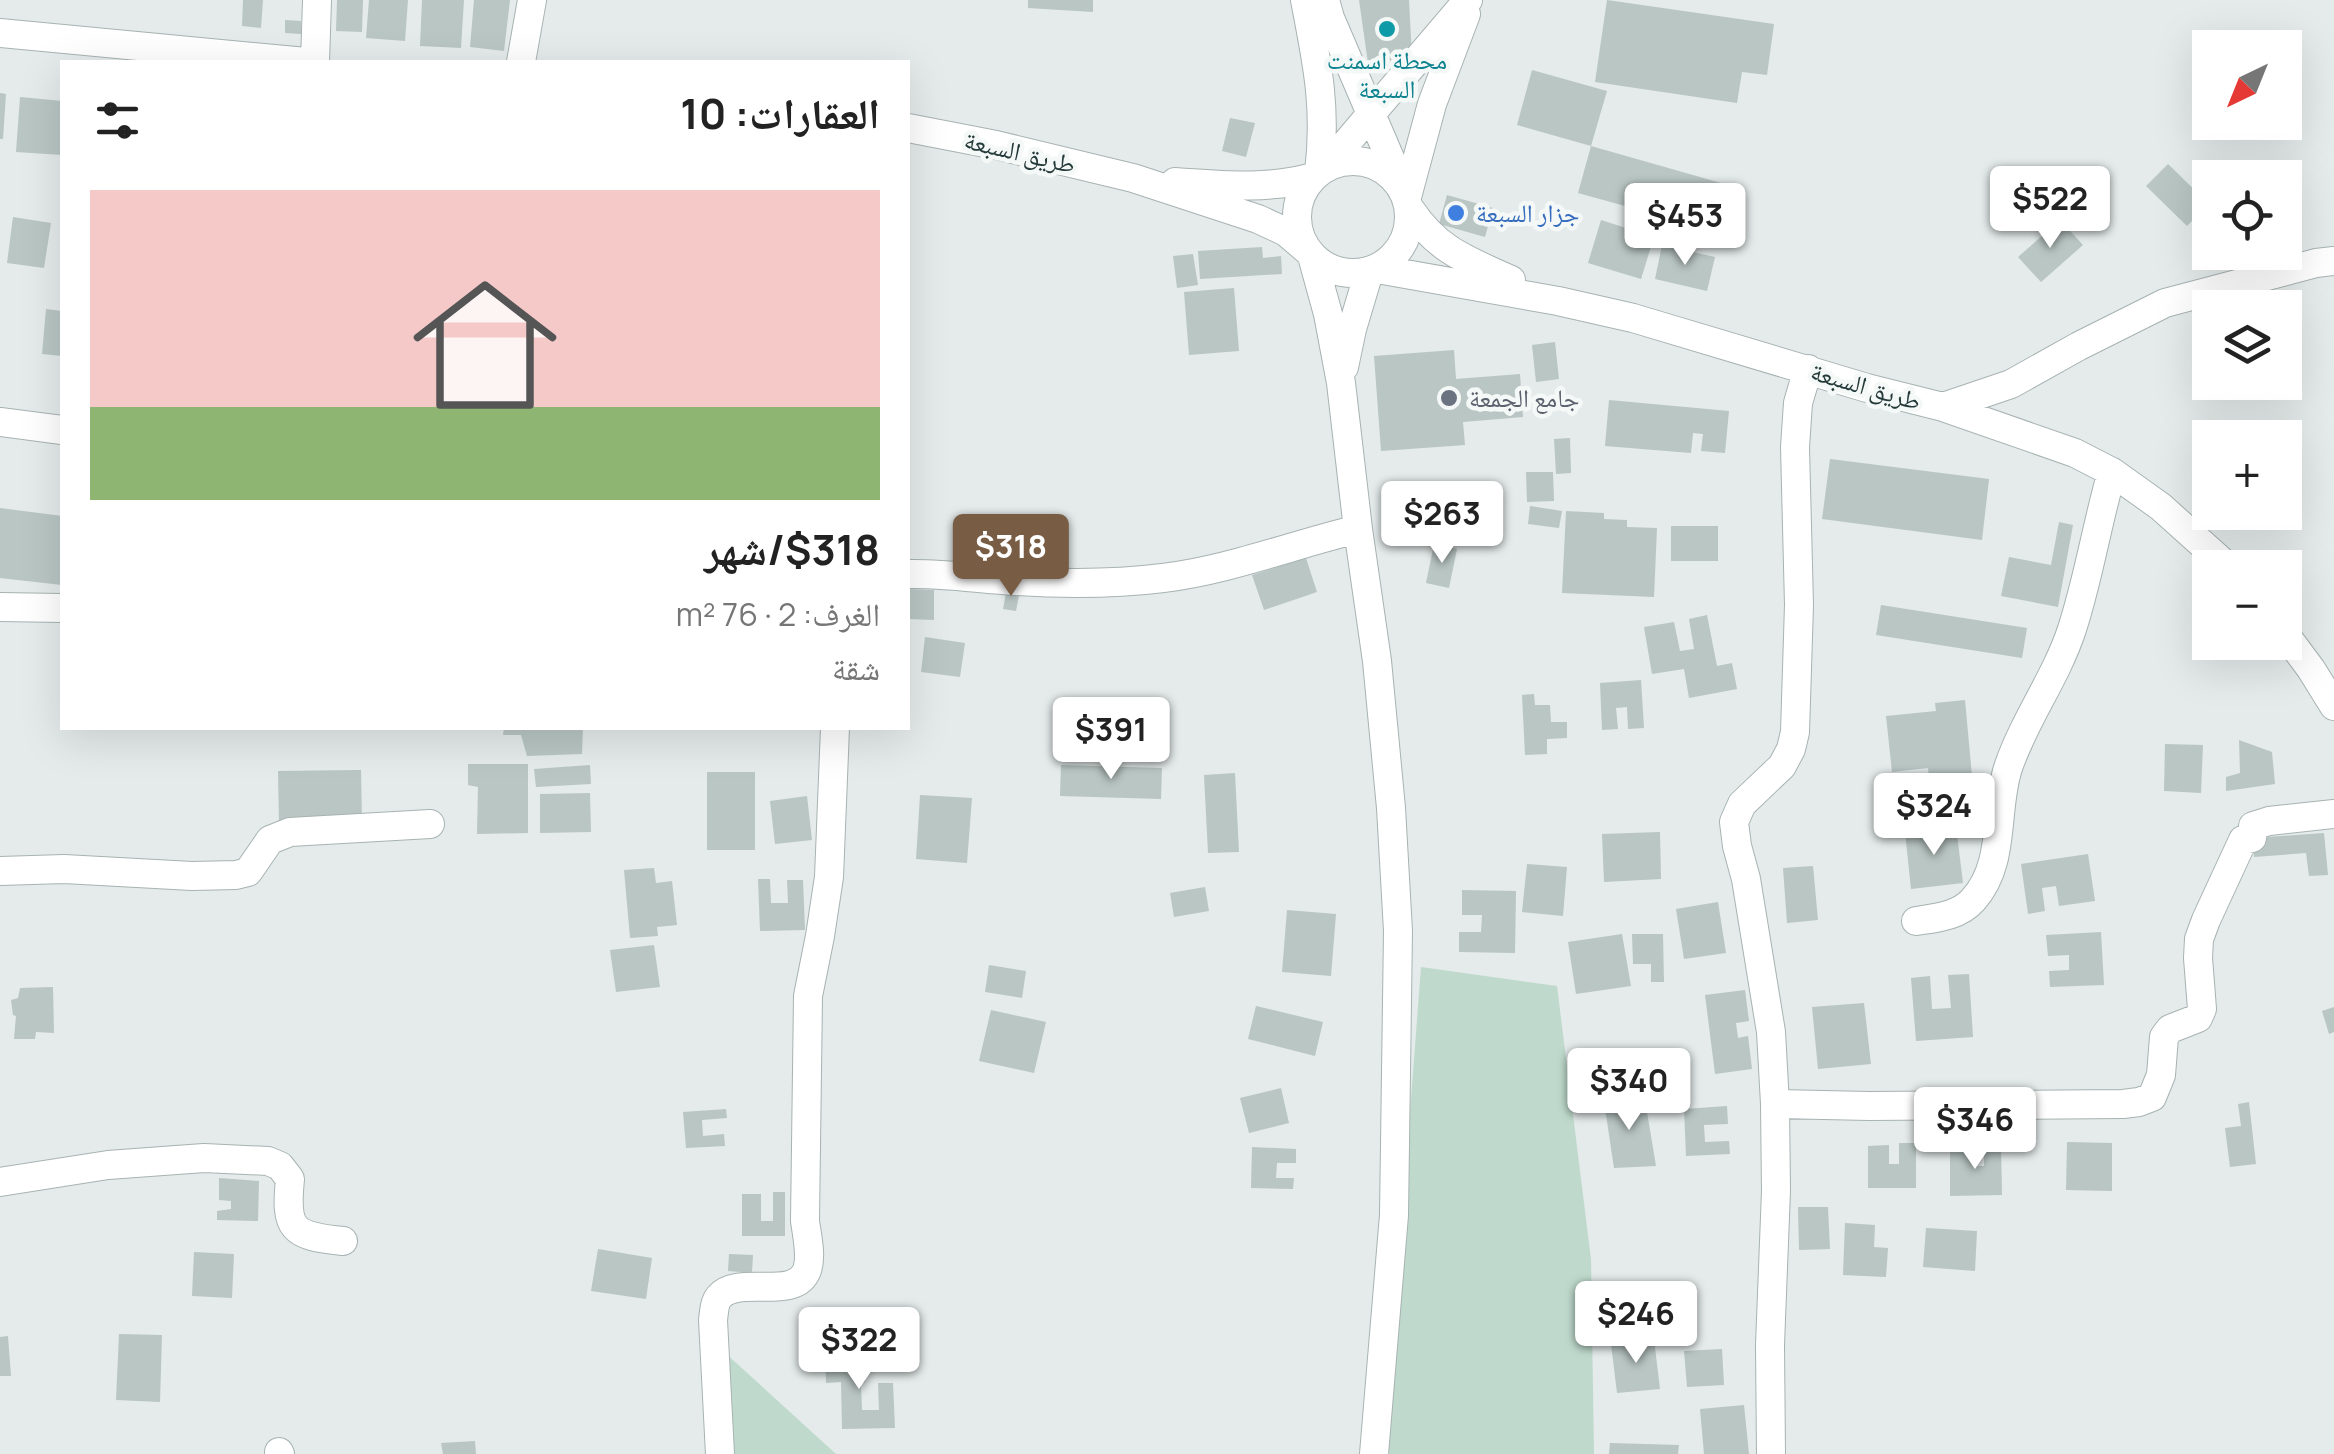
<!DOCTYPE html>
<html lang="ar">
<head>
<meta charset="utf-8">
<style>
	body { margin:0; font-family:Manrope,"Noto Naskh Arabic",sans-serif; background:#f2f2f2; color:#222; direction:rtl; height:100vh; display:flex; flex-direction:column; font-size:38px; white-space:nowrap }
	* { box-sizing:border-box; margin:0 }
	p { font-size:32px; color:#767676 }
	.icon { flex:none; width:55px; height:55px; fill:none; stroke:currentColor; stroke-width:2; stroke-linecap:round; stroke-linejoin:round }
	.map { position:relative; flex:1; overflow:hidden; direction:ltr }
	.drawer { position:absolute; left:60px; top:60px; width:850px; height:670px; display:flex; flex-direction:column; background:#fff; border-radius:0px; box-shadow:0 10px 40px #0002; direction:rtl }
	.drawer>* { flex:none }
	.needle { width:65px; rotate:223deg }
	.fabs { position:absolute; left:2192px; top:30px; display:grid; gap:20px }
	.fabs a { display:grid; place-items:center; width:110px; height:110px; border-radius:0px; background:#fff; box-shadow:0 10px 40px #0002; font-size:50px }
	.price { position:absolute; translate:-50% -85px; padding:0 22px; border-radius:10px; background:#fff; color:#222; font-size:32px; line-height:65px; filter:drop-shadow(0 2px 5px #0008) }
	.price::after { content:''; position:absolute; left:50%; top:60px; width:30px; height:22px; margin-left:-15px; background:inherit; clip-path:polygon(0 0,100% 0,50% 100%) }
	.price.current { background:#785c43; color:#fff }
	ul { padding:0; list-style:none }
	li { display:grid; align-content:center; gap:20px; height:530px; padding:0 30px }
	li+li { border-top:2px solid #e0e0e0 }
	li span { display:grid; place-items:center; height:310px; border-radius:0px; color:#555 }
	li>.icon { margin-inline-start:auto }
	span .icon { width:180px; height:180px; fill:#fffc; stroke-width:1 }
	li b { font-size:42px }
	h2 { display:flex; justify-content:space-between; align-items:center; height:120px; padding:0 30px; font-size:42px }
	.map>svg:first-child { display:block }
	.green { fill:#bfdacc }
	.building { fill:#b9c6c3 }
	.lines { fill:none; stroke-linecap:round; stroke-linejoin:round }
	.minor-casing { stroke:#a7b3b2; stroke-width:30 }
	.minor { stroke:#fff; stroke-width:28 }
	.culture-dot { fill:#0f9aa8; stroke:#f4f8f7; stroke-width:4 }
	.shop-dot { fill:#3f7fe0; stroke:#f4f8f7; stroke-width:4 }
	.worship-dot { fill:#6b7280; stroke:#f4f8f7; stroke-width:4 }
	.labels { text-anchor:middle; stroke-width:9; stroke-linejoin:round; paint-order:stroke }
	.culture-label { font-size:25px; fill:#0d838f; stroke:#f4f8f7 }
	.street-label { font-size:25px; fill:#253b3a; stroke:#f4f8f7 }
	.shop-label { font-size:25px; fill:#366cbe; stroke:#f4f8f7; text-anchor:start }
	.worship-label { font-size:25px; fill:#5b616d; stroke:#f4f8f7; text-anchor:start }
</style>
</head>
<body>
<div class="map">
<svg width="2334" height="1454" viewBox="0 0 2334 1454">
	<rect width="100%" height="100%" fill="#e4ebea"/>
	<!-- green -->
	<path class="green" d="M1421 967 1557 986 1591 1259 1594 1454H1384Z
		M723 1351 836 1454H732Z"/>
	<!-- building -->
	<path class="building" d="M243 0H263L261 28 242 26Z
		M337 0H363L362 32 336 31Z
		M369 0H408L405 41 366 38Z
		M422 0H464L461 48 420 46Z
		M474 0H510L504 51 470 47Z
		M1028 0H1093V12L1028 8Z
		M1359 0H1409L1412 58 1368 63Z
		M1607 0 1774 24 1767 75 1742 72 1737 103 1595 82Z
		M285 20 301 21V34L285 33Z
		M1532 70 1607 91 1591 146 1517 125Z
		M0 93 6 94 3 139H0Z
		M20 97 62 101V155L16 152Z
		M1230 118 1255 123 1246 157 1222 151Z
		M1591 146 1721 183 1708 229 1578 193Z
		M2168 164 2209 204 2187 226 2146 186Z
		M1447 195 1493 208 1485 237 1439 224Z
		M13 217 51 223 44 268 7 263Z
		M1601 220 1654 237 1641 279 1588 263Z
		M2060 220 2083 245 2041 282 2018 257Z
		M1662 245 1715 257 1707 291 1655 279Z
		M1262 247 1263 258 1281 256 1282 274 1200 279 1198 251Z
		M1193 254 1198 285 1177 288 1173 256Z
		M1234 288 1239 351 1189 355 1184 292Z
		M46 309 62 311V356L42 354Z
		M1555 342 1559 379 1536 382 1532 345Z
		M1454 350 1456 379 1520 374 1523 417 1463 422 1465 445 1381 451 1374 356Z
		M1609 400 1729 411 1725 453 1701 451 1703 434 1693 433 1691 453 1605 446Z
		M1570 438 1571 473 1556 474 1554 439Z
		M1830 459 1989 479 1982 540 1822 519Z
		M1526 472H1553L1554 501 1527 502Z
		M1530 506 1562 511 1559 528 1528 524Z
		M0 508 62 516V585L0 578Z
		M1566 511 1604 513V519L1627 520V527L1657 528 1654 597 1562 593Z
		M2059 522 2073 525 2058 607 2001 596 2009 557 2051 565Z
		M1671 526H1718V561H1671Z
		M1434 544 1457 549 1449 588 1426 583Z
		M1306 558 1317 592 1264 610 1252 575Z
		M1007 587 1020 590 1016 611 1003 609Z
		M908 589 934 590V620L908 619Z
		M1881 605 2027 628 2022 658 1876 635Z
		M1707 615 1717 666 1732 663 1737 689 1689 698 1684 669 1652 674 1644 627 1674 622 1680 651 1694 649 1689 619Z
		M925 637 965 643 960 677 921 672Z
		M1641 680 1644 728 1628 729 1627 707 1616 708 1618 729 1602 730 1600 683Z
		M1534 694 1535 705H1550L1551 722H1567V738L1547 739V754L1525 755 1522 695Z
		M1965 700 1972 776 1929 780 1928 768 1892 772 1886 716 1936 711 1935 703Z
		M504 728H583L582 754 527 756 521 735H503Z
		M2239 740 2272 752 2275 784 2226 791V777L2240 773Z
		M2165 744 2203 745 2201 793 2164 791Z
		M468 764H528V833L477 834 478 787 468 785Z
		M590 765 591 784 536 787 534 769Z
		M1061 765 1162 768 1161 799 1060 796Z
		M361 770 362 823 279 824 278 771Z
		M707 772H755V850H707Z
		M1235 773 1239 852 1208 853 1204 775Z
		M590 793 591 832 540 833V794Z
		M920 795 972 798 967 863 916 859Z
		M807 796 812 840 775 844 770 801Z
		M1956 826 1963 883 1911 889 1905 832Z
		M1660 832 1661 879 1604 882 1602 834Z
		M2324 833 2328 875 2309 876 2306 853 2254 857 2252 838Z
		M2088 854 2095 901 2059 906 2056 886 2042 888 2045 911 2028 914 2021 864Z
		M1527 864 1567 867 1563 916 1522 912Z
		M1813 866 1818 920 1787 923 1783 868Z
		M654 868 656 883 672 881 677 925 657 927 658 936 630 938 624 870Z
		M758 879H770L771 903H788L787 880H803L805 930 760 931Z
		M1205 887 1209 911 1174 917 1170 893Z
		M1462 890 1516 891 1515 953 1459 952V932H1481L1482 915H1462Z
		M1718 902 1726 953 1684 959 1676 909Z
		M1287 910 1336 914 1331 976 1282 972Z
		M2101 932 2104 985 2050 987 2049 971 2069 970V955L2048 956 2046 935Z
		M1622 934 1631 986 1576 994 1568 942Z
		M1632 934H1663L1664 982H1651V964H1633Z
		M654 945 660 987 616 992 610 950Z
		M989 965 1026 971 1022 998 985 992Z
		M1969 974 1973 1037 1916 1041 1911 978 1930 976 1932 1009 1951 1008 1948 975Z
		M53 987 54 1033 36 1032 35 1039H14L16 1016 13 1015 11 1000 18 998 20 988Z
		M1745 990 1749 1021 1736 1023 1738 1038 1748 1036 1752 1069 1715 1074 1705 995Z
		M1864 1003 1871 1064 1818 1069 1812 1007Z
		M1256 1006 1323 1022 1315 1056 1248 1039Z
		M2334 1007V1032L2329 1034 2322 1011Z
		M991 1010 1046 1022 1034 1073 979 1061Z
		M1281 1088 1289 1123 1249 1133 1240 1098Z
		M1616 1095H1634L1647 1112 1656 1166 1614 1168 1605 1108Z
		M2249 1102 2256 1164 2230 1167 2225 1128 2241 1126 2238 1104Z
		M1727 1106 1728 1124 1704 1125 1705 1142 1729 1141 1730 1154 1686 1156 1684 1109Z
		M726 1109 727 1118 702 1120 703 1136 724 1134 725 1146 686 1148 683 1112Z
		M2067 1142 2112 1143V1191L2066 1190Z
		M1899 1143H1916V1188H1868V1146L1889 1145V1164H1899Z
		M1972 1144V1166H1984V1144H2001L2002 1195 1950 1196V1145Z
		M1252 1147 1296 1149V1163H1277L1276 1178H1294L1293 1189 1251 1188Z
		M219 1178 259 1181 258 1221 217 1220V1211L231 1209V1201L219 1200Z
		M773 1192H785V1236H742V1194H761V1221H773Z
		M1798 1207H1828L1830 1249 1799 1250Z
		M1845 1223 1875 1225 1874 1247 1888 1248 1886 1277 1843 1275Z
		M1926 1228 1977 1231 1975 1271 1923 1267Z
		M598 1249 652 1258 646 1299 591 1291Z
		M194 1252 234 1254 232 1298 192 1296Z
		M729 1254 753 1255 752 1273 728 1271Z
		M119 1334 162 1335 160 1402 116 1400Z
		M8 1336 11 1376H0V1337Z
		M1654 1339 1660 1389 1617 1393 1611 1344Z
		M1722 1349 1724 1385 1687 1387 1684 1351Z
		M864 1351 865 1382H861L862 1410H879L878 1383H893L895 1428 842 1429 841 1382 826 1383 825 1353Z
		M1744 1405 1749 1454H1704L1700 1409Z
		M475 1441 476 1454H443L441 1443Z
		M1610 1443 1679 1445 1678 1454H1609Z"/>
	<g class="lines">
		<defs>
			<path id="minor" d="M1305 0C1317 62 1327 108 1319 172
				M1325 0 1330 18 1401 184
				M0 33 306 62
				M315 62 317 0
				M521 62 532 0
				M908 128 996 145 1133 178 1258 219 1286 232 1307 250
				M1297 217a56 56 0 1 1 112 0a56 56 0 1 1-112 0Z
				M1326 167 1468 0
				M1175 182C1221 185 1268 190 1313 177
				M1407 197 1432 104 1466 14
				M1410 209C1438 251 1467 260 1511 280
				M1312 256 1328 314 1341 383 1358 529 1377 661 1391 808 1398 931 1394 1215 1374 1454
				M1377 269 1558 301 1633 318 1867 388 1943 407 2075 453 2112 472 2161 507 2229 568
				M1344 367 1352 329 1369 272
				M1943 407 2011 384 2079 346 2165 303 2316 263 2334 261
				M0 422 62 430
				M908 574C943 573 980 579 1016 581 1063 584 1115 584 1163 578 1229 570 1292 545 1358 529
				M0 607 62 608
				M2285 634 2311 669 2334 706
				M0 871 64 869 192 876 236 875 248 872 270 840 290 832 430 824
				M1916 921C1936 918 1959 916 1973 900 2006 864 1994 811 2008 768 2024 720 2056 678 2072 629 2089 577 2097 523 2112 472
				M1775 1104 1869 1106 2123 1104 2139 1102 2152 1097 2161 1075 2164 1037 2170 1029 2198 1018 2202 1009 2198 958 2199 939 2206 920 2243 840 2252 838 2253 826 2269 821 2334 814
				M0 1182 108 1165 204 1158 268 1161 280 1166 290 1179C285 1229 291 1236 343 1241
				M279 1452 280 1454
				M720 1454 713 1320C714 1313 714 1303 719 1297 738 1274 795 1302 807 1270 812 1256 807 1236 805 1221L808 996 820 936 829 877 835 728
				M1771 1454 1770 1345 1776 1191 1775 1104 1771 1032 1746 879 1737 846 1734 822 1742 804 1782 766 1791 749 1795 732 1799 605 1795 447 1798 403 1808 369"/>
		</defs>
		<!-- minor casing -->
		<use href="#minor" class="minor-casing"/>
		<!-- minor -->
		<use href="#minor" class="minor"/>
	</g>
	<!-- markers -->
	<circle class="culture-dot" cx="1387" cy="29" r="10"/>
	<circle class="shop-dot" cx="1456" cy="213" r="10"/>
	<circle class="worship-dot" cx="1449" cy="398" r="10"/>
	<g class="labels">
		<!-- culture labels -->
		<g class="culture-label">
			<text x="1387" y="69">محطة اسمنت<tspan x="1387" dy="29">السبعة</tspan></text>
		</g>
		<!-- street labels -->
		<g class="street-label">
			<text transform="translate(1020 152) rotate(13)" y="9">طريق السبعة</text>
			<text transform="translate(1866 386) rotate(16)" y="9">طريق السبعة</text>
		</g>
		<!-- shop labels -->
		<g class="shop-label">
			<text x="1476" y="222">جزار السبعة</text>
		</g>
		<!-- worship labels -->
		<g class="worship-label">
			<text x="1469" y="407">جامع الجمعة</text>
		</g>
	</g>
</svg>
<div class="fabs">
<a><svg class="needle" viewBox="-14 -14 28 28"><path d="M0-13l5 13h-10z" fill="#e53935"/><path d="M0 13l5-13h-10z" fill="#767676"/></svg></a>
<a><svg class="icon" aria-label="locate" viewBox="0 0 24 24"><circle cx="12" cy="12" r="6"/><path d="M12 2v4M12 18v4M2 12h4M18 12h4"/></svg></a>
<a><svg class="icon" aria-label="layers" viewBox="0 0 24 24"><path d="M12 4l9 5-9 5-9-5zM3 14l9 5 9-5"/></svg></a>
<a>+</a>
<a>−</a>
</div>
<b class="price" style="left:2050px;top:251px">$522</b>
<b class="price" style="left:1685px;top:268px">$453</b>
<b class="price" style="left:1442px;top:566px">$263</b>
<b class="price current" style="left:1011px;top:599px">$318</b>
<b class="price" style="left:1111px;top:782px">$391</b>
<b class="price" style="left:1934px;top:858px">$324</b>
<b class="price" style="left:1629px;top:1133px">$340</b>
<b class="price" style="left:1975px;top:1172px">$346</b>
<b class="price" style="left:1636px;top:1366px">$246</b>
<b class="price" style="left:859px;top:1392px">$322</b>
<section class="drawer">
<h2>العقارات: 10<svg class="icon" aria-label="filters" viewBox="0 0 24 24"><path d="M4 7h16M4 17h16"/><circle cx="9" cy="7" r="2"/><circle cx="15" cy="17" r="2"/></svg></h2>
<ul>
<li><span style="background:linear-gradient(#f6c9c9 70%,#8fb573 0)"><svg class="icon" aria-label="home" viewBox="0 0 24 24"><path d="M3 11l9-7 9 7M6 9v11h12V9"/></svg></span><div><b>$318/شهر</b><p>الغرف: 2 · 76 m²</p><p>شقة</p></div></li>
</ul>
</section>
</div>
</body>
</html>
